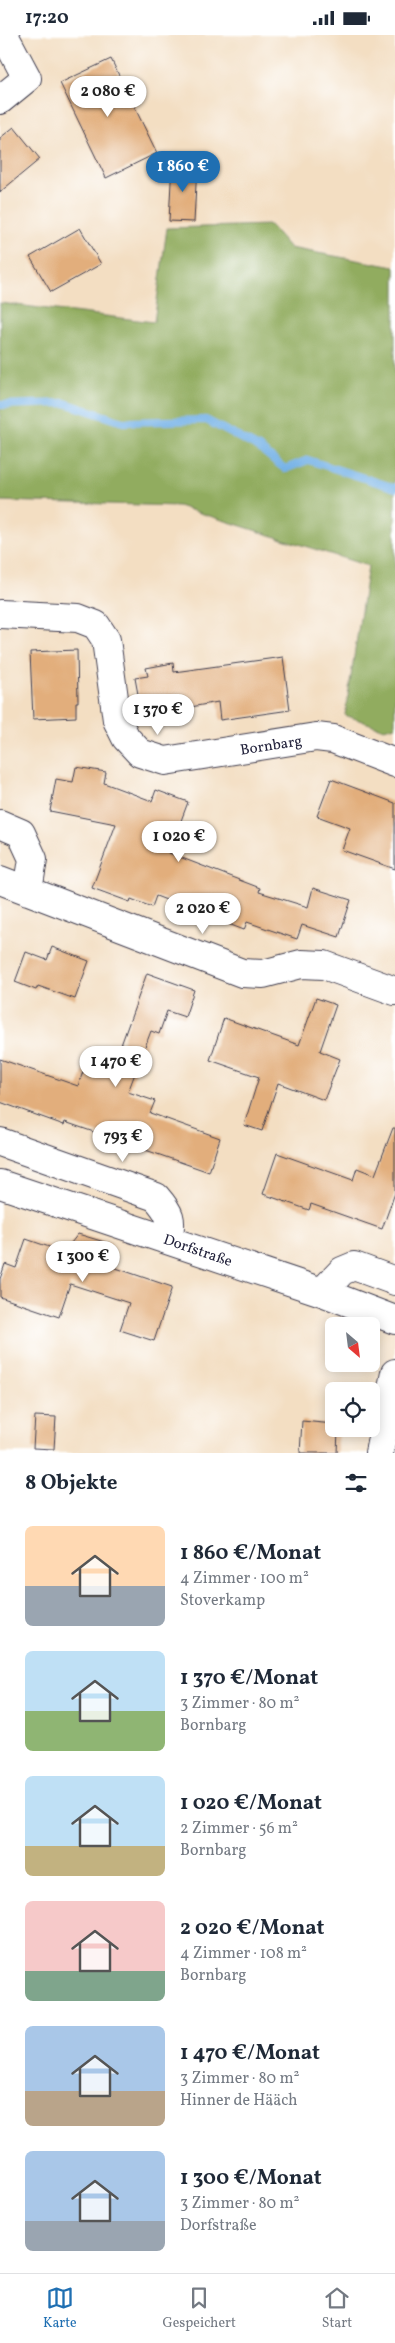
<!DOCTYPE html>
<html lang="de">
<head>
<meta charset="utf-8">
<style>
	body { margin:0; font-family:Vollkorn,serif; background:#f2f2f3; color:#1f2937; height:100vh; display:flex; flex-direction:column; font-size:19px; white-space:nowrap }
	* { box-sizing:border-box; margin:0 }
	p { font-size:16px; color:#747a83 }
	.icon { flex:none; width:28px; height:28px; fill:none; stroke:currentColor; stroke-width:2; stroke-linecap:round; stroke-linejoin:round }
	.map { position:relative; height:1418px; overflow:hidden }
	.side { display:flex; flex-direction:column; background:#fff; flex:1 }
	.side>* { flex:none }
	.needle { width:32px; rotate:152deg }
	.buttons { position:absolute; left:325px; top:1282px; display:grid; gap:10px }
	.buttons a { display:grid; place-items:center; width:55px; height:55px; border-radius:8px; background:#fff; box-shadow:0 2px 12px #0003; font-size:25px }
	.price { position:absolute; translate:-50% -42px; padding:0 11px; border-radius:18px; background:#fff; color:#222; font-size:16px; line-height:32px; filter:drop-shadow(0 1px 2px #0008) }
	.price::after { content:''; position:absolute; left:50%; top:30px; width:15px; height:11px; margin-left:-8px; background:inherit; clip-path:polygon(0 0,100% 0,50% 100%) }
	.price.current { background:#1f6fb2; color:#fff }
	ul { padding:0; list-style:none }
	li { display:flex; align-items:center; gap:15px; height:125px; padding:0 25px }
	li span { display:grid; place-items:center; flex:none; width:140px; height:100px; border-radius:8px; color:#555 }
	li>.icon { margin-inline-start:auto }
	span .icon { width:60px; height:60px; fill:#fffc; stroke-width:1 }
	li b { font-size:21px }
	h2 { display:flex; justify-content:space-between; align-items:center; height:60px; padding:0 25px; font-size:21px }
	.status { display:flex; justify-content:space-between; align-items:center; height:35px; padding:0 25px; background:#fff; direction:ltr }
	.status svg { height:14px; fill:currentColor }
	.tab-bar { display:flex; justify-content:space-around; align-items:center; height:70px; border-top:1px solid #e0e1e3; background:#fff; font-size:14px; color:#747a83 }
	.tab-bar a { display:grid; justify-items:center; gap:2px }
	.tab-bar .current { color:#1f6fb2 }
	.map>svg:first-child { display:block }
	.forest { fill:#91ac5e; stroke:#5a674c }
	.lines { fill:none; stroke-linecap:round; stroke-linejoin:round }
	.stream { stroke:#73b1e6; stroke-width:8 }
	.building { fill:#e2ae7c }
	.minor-casing { stroke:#413e4f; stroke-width:30 }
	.minor { stroke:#fff; stroke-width:28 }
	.labels { text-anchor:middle; stroke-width:5; stroke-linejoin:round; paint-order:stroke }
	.street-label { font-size:15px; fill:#22223b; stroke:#fff }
</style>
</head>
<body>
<div class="status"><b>17:20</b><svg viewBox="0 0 49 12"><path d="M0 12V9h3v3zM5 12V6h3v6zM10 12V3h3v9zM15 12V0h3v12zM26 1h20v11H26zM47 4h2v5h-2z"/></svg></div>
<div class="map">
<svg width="395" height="1418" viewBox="0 0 395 1418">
	<rect width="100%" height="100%" fill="#fff"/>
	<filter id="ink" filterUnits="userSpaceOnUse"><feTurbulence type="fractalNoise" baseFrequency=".02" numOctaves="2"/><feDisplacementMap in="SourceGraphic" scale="10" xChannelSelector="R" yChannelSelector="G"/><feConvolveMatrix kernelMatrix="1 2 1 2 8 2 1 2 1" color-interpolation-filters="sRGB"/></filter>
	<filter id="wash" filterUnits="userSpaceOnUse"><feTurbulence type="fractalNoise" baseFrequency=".0096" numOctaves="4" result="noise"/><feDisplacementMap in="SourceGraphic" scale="20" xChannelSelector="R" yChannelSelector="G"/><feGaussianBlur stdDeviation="1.12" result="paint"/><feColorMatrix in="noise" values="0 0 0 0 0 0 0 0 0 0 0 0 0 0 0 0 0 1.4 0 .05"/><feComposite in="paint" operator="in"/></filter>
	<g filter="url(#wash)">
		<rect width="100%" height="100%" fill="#f3dec2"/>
		<!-- forest -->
		<path class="forest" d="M270 190 290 213 395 232V691L384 694 345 680 368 531 178 471 0 466V268L154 287 167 193Z"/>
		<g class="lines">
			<!-- stream -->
			<path class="stream" d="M0 370 65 368 123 387 206 385 259 413 285 434 308 425 395 453"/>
		</g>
		<g id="blocks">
			<!-- building -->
			<path class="building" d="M111 24 157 118 106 143 60 48Z
				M14 92 40 124 0 157V103Z
				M172 128 197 130 194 187 169 186Z
				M80 193 101 229 51 257 30 222Z
				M77 615 78 667H76V682L33 684 30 617Z
				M283 622 290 675 220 685 218 667 142 681 135 643 148 641 146 633 173 628 174 637Z
				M76 732 106 737 104 748 152 766 156 755 188 767 169 818 260 853 259 857 308 872 313 853 351 865 339 902 302 890 297 904 247 887 244 895 156 861 152 872 131 864 130 867 92 853 116 789 50 776 56 744 73 747Z
				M331 744 395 768V834L342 815 350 793 317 781Z
				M52 912 89 926 75 964 38 951 36 955 15 947 26 917 47 925Z
				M147 938 194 955 185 982 167 976 159 999 151 996 128 1057 155 1066 150 1078 220 1103 209 1137 65 1087 64 1090 0 1067V1024L78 1051 91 1014 116 1024Z
				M316 963 336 970 320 1016 340 1024 324 1065 278 1048 262 1096 244 1090 259 1042 210 1025 224 983 299 1010Z
				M393 1093H395V1158L382 1194 311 1169 309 1175 263 1159 277 1118 353 1145 357 1133 375 1140Z
				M78 1199 111 1209 110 1231 172 1252 154 1306 120 1295 129 1268 70 1249 59 1282 0 1262V1244L5 1229 16 1233 26 1204 64 1217Z
				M35 1381 56 1382 54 1414 33 1413Z
				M302 1386 334 1389V1394H338L337 1418H300Z"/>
		</g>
	</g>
	<g filter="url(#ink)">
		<use href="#blocks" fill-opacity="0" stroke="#413e4f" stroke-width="1"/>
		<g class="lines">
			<defs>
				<path id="minor" d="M0 65 27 43 4 0
					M0 579 78 583 96 590 106 605 117 685 126 703 140 718 165 726 316 702 333 704 395 728
					M0 789 21 798 33 824 28 856
					M0 845 242 938 263 939 301 929 324 930 395 956
					M0 1107 156 1162C170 1178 173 1184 168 1205
					M0 1149 322 1257 395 1285
					M322 1257 342 1236 354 1231 395 1246
					M379 1418 395 1338"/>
			</defs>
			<!-- minor casing -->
			<use href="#minor" class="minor-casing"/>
			<!-- minor -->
			<use href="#minor" class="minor"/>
		</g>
	</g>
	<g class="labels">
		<!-- street labels -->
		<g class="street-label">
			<text transform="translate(271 710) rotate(-9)" y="5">Bornbarg</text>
			<text transform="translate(198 1215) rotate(19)" y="5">Dorfstraße</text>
		</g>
	</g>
</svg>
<div class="buttons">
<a><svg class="needle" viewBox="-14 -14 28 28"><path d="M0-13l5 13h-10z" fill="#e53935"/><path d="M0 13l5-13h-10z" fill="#747a83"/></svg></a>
<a><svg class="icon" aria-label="locate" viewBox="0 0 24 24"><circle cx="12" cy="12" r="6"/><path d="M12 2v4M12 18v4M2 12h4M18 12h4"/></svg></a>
</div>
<b class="price" style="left:108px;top:83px">2 080 €</b>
<b class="price current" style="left:183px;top:158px">1 860 €</b>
<b class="price" style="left:158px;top:701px">1 370 €</b>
<b class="price" style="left:179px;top:828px">1 020 €</b>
<b class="price" style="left:203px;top:900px">2 020 €</b>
<b class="price" style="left:116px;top:1053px">1 470 €</b>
<b class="price" style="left:123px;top:1128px">793 €</b>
<b class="price" style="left:83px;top:1248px">1 300 €</b>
</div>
<section class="side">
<h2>8 Objekte<svg class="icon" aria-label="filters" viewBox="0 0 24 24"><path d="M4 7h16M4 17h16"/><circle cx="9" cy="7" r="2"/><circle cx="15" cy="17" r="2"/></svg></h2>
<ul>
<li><span style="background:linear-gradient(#ffd9b3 60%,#9aa5b1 0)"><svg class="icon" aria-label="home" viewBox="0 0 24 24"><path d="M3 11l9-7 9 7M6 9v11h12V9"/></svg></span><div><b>1 860 €/Monat</b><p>4 Zimmer · 100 m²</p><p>Stoverkamp</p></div></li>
<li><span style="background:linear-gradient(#bfe0f5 60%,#8fb573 0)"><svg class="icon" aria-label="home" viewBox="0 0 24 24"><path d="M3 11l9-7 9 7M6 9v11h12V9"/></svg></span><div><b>1 370 €/Monat</b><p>3 Zimmer · 80 m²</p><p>Bornbarg</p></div></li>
<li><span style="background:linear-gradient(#bfe0f5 70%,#c2b280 0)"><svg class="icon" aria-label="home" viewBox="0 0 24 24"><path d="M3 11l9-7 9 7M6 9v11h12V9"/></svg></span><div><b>1 020 €/Monat</b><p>2 Zimmer · 56 m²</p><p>Bornbarg</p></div></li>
<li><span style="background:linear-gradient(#f6c9c9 70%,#7fa58c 0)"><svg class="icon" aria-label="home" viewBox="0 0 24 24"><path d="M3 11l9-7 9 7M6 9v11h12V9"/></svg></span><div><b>2 020 €/Monat</b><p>4 Zimmer · 108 m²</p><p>Bornbarg</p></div></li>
<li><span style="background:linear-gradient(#a9c7e8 65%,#b9a48a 0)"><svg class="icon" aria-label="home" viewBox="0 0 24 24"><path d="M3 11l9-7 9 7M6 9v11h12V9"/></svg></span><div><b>1 470 €/Monat</b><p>3 Zimmer · 80 m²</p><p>Hinner de Hääch</p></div></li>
<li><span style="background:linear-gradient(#a9c7e8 70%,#9aa5b1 0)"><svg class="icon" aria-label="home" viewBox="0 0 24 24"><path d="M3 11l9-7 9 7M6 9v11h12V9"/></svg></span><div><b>1 300 €/Monat</b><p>3 Zimmer · 80 m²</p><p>Dorfstraße</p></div></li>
</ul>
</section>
<nav class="tab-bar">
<a class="current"><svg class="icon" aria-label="map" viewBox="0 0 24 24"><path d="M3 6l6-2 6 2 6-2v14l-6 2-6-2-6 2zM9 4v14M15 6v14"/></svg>Karte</a>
<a><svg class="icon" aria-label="saved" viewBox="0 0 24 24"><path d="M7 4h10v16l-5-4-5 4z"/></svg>Gespeichert</a>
<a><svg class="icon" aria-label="home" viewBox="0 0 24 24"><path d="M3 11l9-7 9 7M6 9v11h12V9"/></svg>Start</a>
</nav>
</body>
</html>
